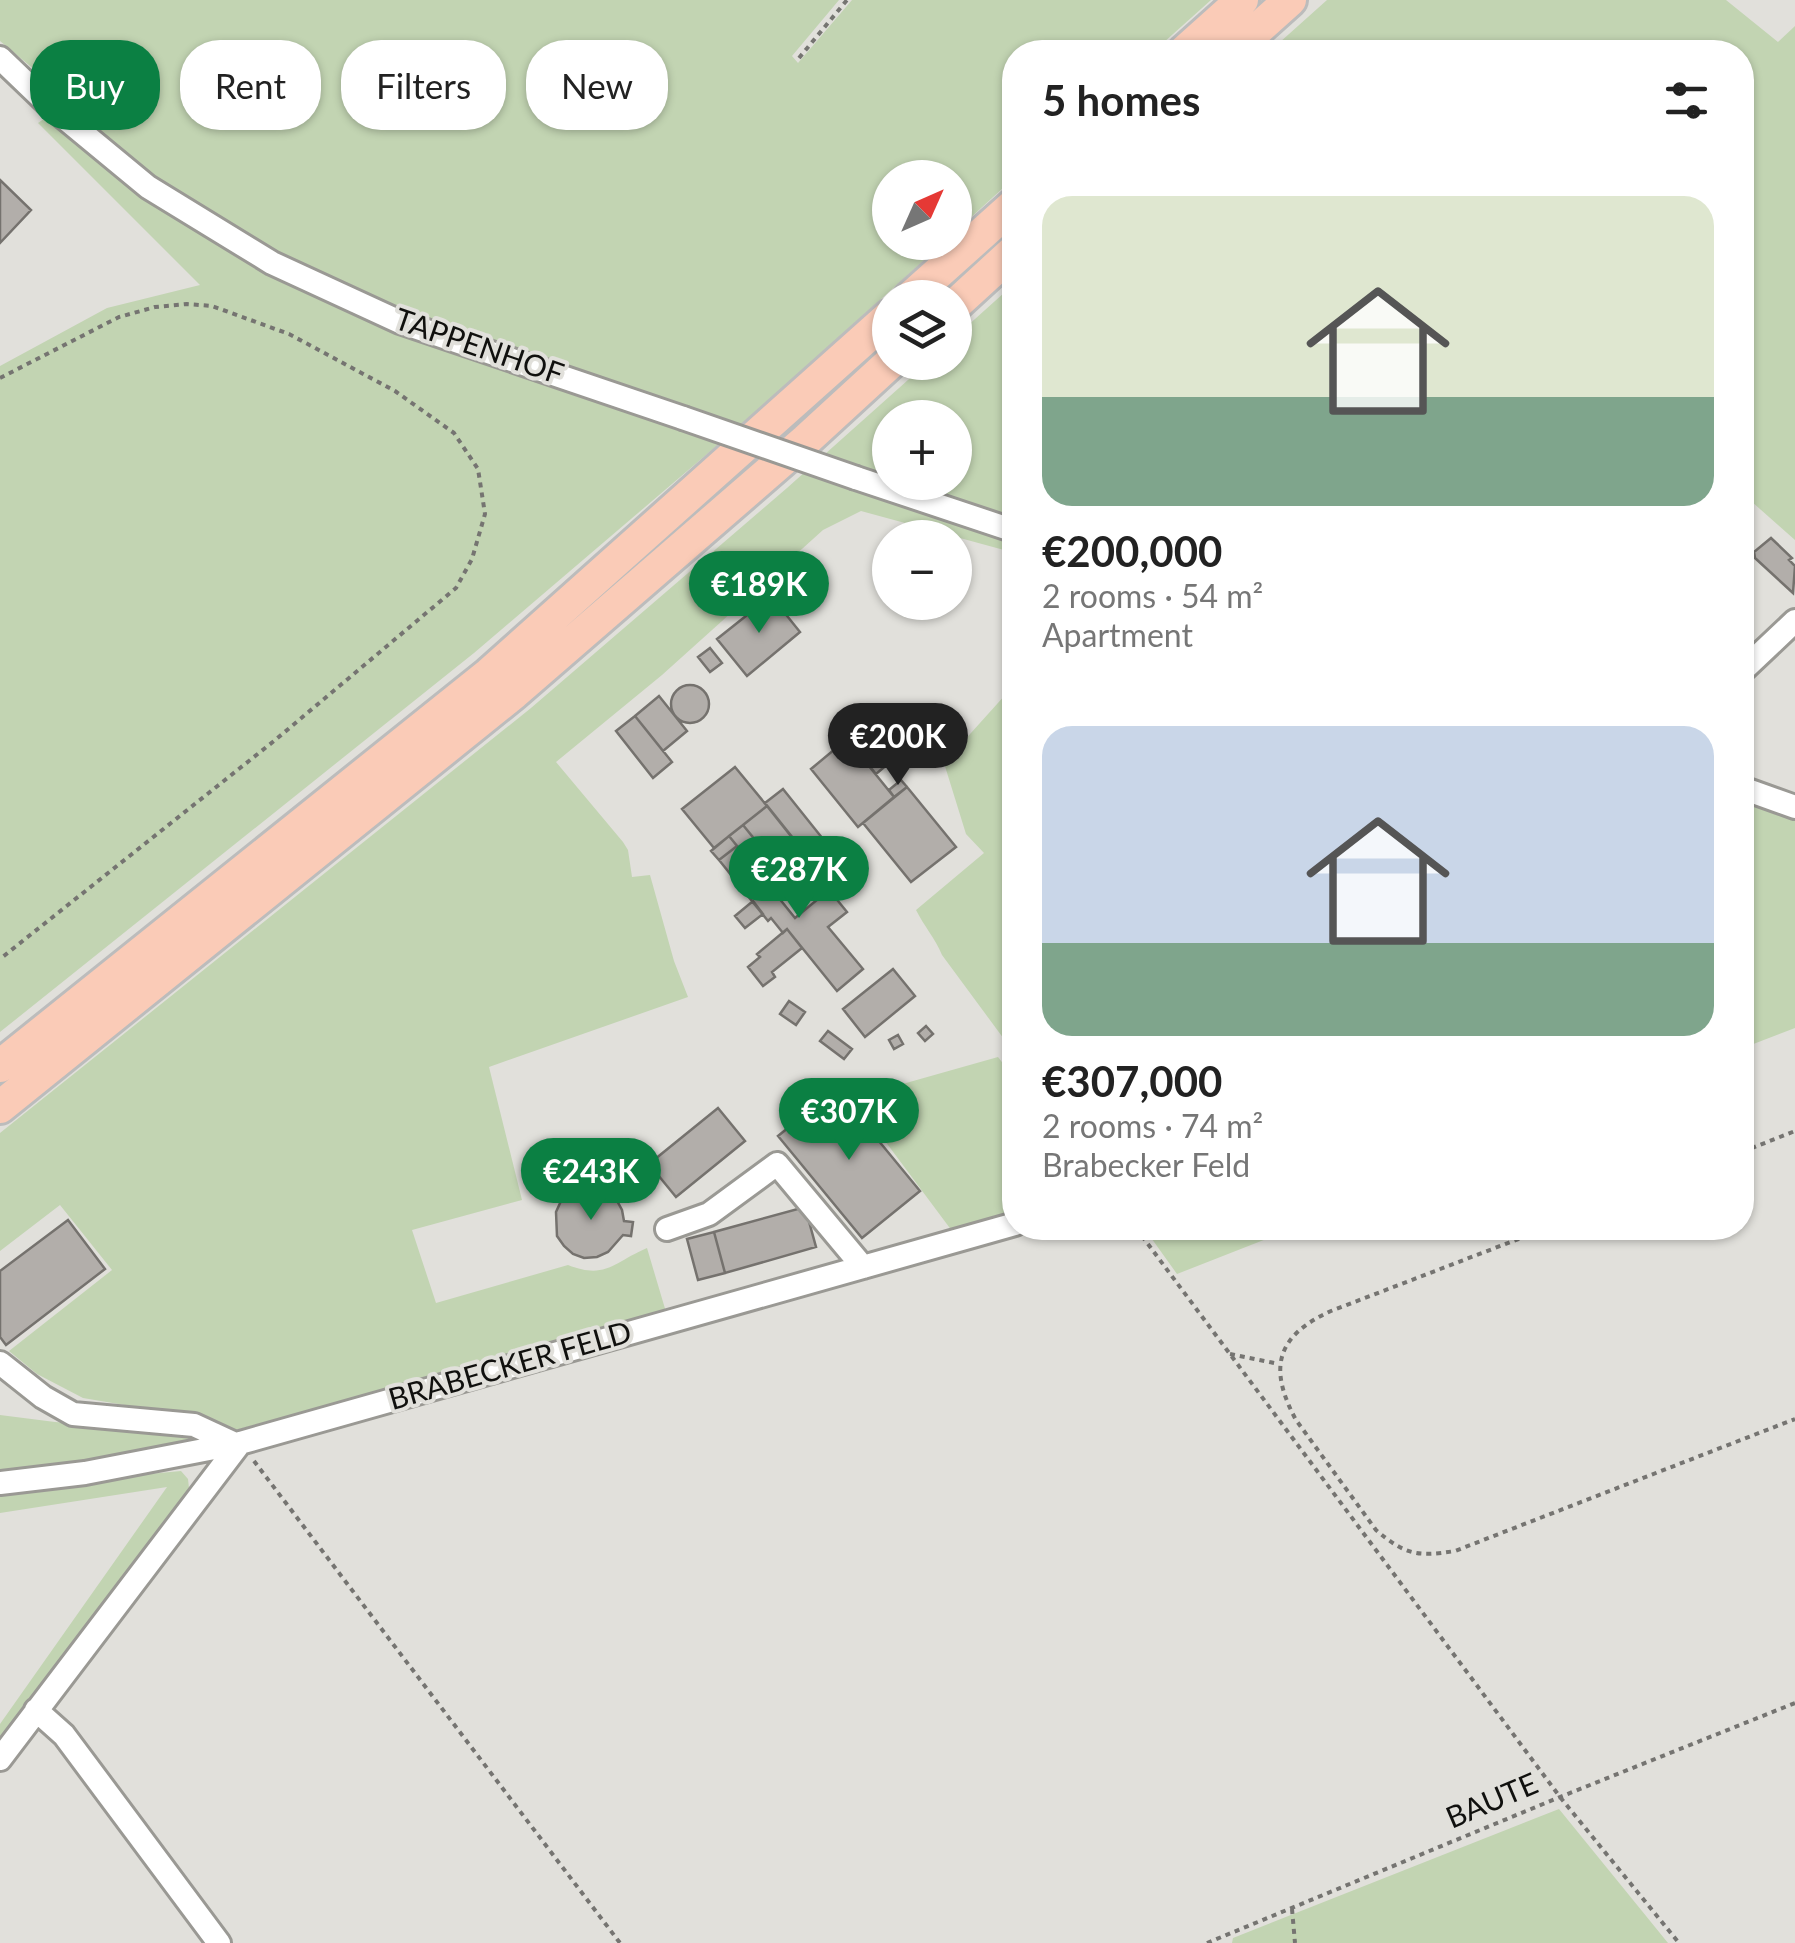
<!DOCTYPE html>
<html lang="en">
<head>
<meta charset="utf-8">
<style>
	body { margin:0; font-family:Lato,sans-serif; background:#f6f6f6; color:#222; height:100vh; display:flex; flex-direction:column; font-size:38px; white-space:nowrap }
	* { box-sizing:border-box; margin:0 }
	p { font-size:32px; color:#767676 }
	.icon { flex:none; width:55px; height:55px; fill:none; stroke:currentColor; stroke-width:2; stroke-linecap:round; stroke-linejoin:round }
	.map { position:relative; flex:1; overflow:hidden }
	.panel { position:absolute; left:1002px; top:40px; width:752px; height:1200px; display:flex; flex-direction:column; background:#fff; border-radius:40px; box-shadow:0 2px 8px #0004 }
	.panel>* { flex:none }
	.top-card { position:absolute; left:30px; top:40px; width:822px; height:90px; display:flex; gap:20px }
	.needle { width:65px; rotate:45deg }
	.controls { position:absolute; left:872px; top:160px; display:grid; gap:20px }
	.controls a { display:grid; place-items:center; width:100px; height:100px; border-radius:50%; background:#fff; box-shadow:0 2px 8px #0004; font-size:50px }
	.price { position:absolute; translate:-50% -85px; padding:0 22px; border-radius:35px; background:#0b8043; color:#fff; font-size:32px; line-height:65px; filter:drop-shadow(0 2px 5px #0008) }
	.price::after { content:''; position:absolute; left:50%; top:60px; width:30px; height:22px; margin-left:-15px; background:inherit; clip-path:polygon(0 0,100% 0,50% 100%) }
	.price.current { background:#222; color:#fff }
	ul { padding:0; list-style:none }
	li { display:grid; align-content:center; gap:20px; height:530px; padding:0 40px }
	li span { display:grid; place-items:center; height:310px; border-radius:30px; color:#555 }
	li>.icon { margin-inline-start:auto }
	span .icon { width:180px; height:180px; fill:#fffc; stroke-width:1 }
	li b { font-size:42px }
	h2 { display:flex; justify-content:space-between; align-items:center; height:120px; padding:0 40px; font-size:42px }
	.chip { padding:0 35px; border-radius:40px; background:#fff; box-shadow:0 2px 8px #0004; font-size:35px; line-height:90px }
	.chip.current { background:#0b8043; color:#fff }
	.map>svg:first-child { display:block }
	.green { fill:#c2d4b2; fill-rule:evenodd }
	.building { fill:#b2aeaa; stroke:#75726e; stroke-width:2.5 }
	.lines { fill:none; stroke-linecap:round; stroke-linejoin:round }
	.minor-casing { stroke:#9a9994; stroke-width:28 }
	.highway-casing { stroke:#bcbcbc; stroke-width:38 }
	.path { stroke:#757471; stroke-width:4; stroke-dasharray:5 5; stroke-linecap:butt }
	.minor { stroke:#fff; stroke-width:22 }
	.highway { stroke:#facbb7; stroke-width:32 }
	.minor-bridge-casing { stroke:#9a9994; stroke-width:28; stroke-linecap:butt }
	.minor-bridge { stroke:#fff; stroke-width:22 }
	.labels { text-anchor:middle; stroke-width:8; stroke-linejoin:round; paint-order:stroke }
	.street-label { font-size:30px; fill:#10100e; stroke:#e1e0db }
</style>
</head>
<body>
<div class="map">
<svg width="1795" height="1943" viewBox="0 0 1795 1943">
	<rect width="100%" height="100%" fill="#e1e0db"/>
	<!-- green -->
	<path class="green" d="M0 0H839L792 56 798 63 852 0H1211L1153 52H1015V177L955 232V178H890V242L943 243 754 414 474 653 0 1032V366L107 308 200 285 38 123 71 100 0 41Z
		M1327 0H1726L1778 42 1795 26V540L1743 494 1742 52H1269Z
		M1015 283V553L861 511 823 530 662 675 556 762 623 842 628 850 632 877 650 875 674 961 688 997 489 1067 522 1200 412 1230 436 1303 568 1265C606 1280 614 1262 647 1248L666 1312 236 1430 166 1412 83 1398 37 1374 9 1351 112 1270 60 1205 0 1251V1133L531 708 787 488 927 363 955 362V337ZM890 418H955V482H890Z
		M1015 684V1054L942 955C935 938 924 926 916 910L984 853 966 834 944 763Z
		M1742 798 1795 817V1028L1743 1048Z
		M998 1057 1015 1079V1213L952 1231 853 1098Z
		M1144 1228H1294L1177 1274Z
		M0 1415 55 1422 172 1431 196 1440 84 1468 0 1475Z
		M181 1471 188 1479 189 1488 42 1692 0 1747V1724L167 1487 0 1513V1488Z
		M1559 1809 1668 1943H1232L1233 1938Z"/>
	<!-- building -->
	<path class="building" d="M0 180 31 210 0 243Z
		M1771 538 1792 558 1789 560 1795 566 1793 593 1755 558 1754 552Z
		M810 565 818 575 788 600 780 589Z
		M771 596 800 632 747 676 717 639Z
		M710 648 722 663 710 672 698 657Z
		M671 704a19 19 0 1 1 38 0a19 19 0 1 1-38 0Z
		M659 696 687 731 663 751 635 716Z
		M635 716 672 762 653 778 616 731Z
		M847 739 894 797 858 827 811 769Z
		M880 752 889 763 876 774 867 763Z
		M735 767 767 806 714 848 682 809Z
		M901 780 907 787 894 797 889 790Z
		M907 787 956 847 911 882 863 823Z
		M783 789 823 839 805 853 765 803Z
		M767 806 813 864 795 878 786 866 780 871 743 825Z
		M743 825 769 857 755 868 729 836Z
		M729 836 737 846 719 860 711 851Z
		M737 846 795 918 829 890 847 912 828 927 863 969 837 991 787 929 783 933 771 918 768 921 719 860Z
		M753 901 763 914 745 928 735 916Z
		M787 929 802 948 772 972 775 977 763 986 748 967 760 957 757 954Z
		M893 969 915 996 865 1037 843 1009Z
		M789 1001 805 1012 796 1025 780 1014Z
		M926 1026 933 1034 925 1041 918 1033Z
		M828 1031 852 1049 844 1059 820 1041Z
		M898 1035 903 1044 894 1049 889 1040Z
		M836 1089 920 1191 862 1238 778 1136Z
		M718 1108 745 1141 676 1197 649 1164Z
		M582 1188H594L606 1191 616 1199 622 1210 624 1221 633 1222 631 1236 623 1235 608 1252 597 1257 584 1258 573 1254 564 1246 557 1236 556 1212 561 1201 571 1193Z
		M805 1207 816 1247 725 1273 714 1232Z
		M68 1220 105 1269 6 1345 0 1337V1271Z
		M714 1232 725 1273 698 1280 687 1239Z"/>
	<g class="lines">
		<defs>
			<path id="minor" d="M0 58 50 106 148 187 272 263 400 322 683 418
				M856 478 1015 531
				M1742 671 1795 621
				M1742 788 1795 807
				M667 1229 709 1214 777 1164 863 1267
				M0 1363 43 1397 73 1414 194 1425 235 1444
				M0 1483 85 1473 240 1443 1015 1224
				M36 1710 64 1735 219 1943
				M0 1759 240 1443"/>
			<path id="highway" d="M1184 52 1242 0
				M1232 52 1290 0
				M910 298 1015 204
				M955 305 1015 250
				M0 1066 489 674 890 316
				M0 1107 514 693 806 440 891 362"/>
		</defs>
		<!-- minor casing -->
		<use href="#minor" class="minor-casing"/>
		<!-- highway casing -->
		<use href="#highway" class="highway-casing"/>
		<!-- path -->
		<path class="path" d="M799 58 847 0
			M0 378 119 317 155 307 187 304 212 306 289 334 395 391 454 433 478 469 485 514 472 559 456 588 274 741 0 959
			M1742 1152 1795 1131
			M1136 1228 1560 1797 1679 1943
			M1547 1228 1331 1311C1276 1336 1268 1368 1296 1420L1376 1530C1405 1555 1418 1557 1455 1551L1795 1419
			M1230 1354 1279 1364
			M254 1461 620 1943
			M1292 1909 1295 1943
			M1207 1943 1560 1797 1795 1703"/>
		<!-- minor -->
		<use href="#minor" class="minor"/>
		<!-- highway -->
		<use href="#highway" class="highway"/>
		<defs>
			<path id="minor-bridge" d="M683 418 856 478"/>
		</defs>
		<!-- minor-bridge casing -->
		<use href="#minor-bridge" class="minor-bridge-casing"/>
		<!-- minor-bridge -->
		<use href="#minor-bridge" class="minor-bridge"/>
	</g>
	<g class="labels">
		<!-- street labels -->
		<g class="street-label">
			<text transform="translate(479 347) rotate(19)" y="10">TAPPENHOF</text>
			<text transform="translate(510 1366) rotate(-16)" y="10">BRABECKER FELD</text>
			<text transform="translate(1492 1801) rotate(-23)" y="10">BAUTE</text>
		</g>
	</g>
</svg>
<div class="controls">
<a><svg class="needle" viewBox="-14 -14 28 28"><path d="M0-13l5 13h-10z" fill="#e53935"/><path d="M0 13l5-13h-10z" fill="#767676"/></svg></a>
<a><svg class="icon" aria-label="layers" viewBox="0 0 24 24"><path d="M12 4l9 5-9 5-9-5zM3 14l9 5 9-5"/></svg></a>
<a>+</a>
<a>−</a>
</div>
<b class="price" style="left:759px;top:636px">€189K</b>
<b class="price current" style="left:898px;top:788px">€200K</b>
<b class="price" style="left:799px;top:921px">€287K</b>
<b class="price" style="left:849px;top:1163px">€307K</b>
<b class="price" style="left:591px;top:1223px">€243K</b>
<div class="top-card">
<a class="chip current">Buy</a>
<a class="chip">Rent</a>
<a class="chip">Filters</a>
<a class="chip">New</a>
</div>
<section class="panel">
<h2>5 homes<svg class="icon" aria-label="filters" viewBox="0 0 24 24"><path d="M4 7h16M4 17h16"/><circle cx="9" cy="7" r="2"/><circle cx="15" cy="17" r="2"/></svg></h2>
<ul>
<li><span style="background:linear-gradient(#dfe7d0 65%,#7fa58c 0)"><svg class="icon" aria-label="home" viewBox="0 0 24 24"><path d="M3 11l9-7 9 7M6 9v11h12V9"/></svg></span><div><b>€200,000</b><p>2 rooms · 54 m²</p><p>Apartment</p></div></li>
<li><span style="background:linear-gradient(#c9d6e8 70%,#7fa58c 0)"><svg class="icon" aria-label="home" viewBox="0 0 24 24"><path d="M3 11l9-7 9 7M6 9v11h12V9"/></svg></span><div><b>€307,000</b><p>2 rooms · 74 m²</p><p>Brabecker Feld</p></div></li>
</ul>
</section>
</div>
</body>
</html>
